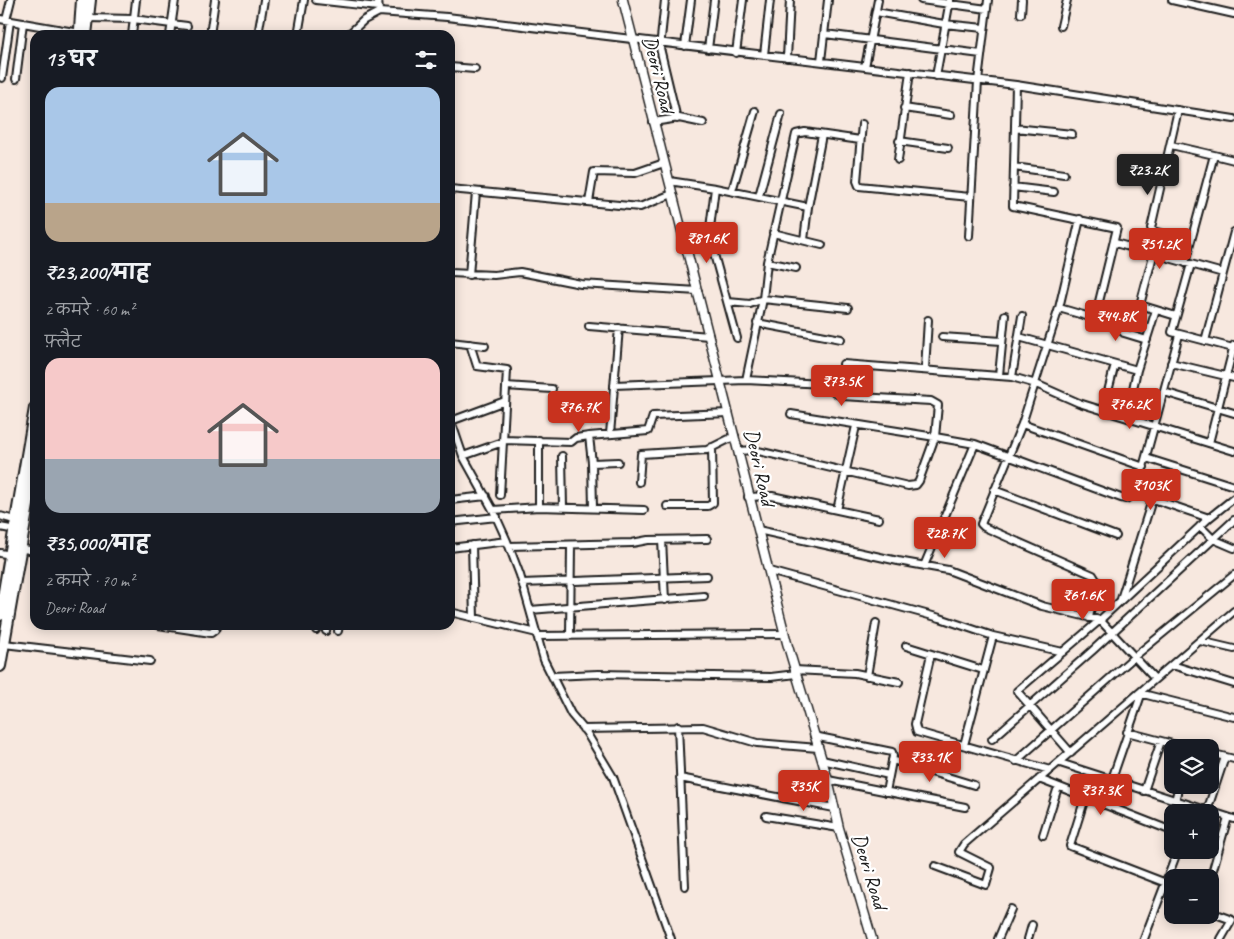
<!DOCTYPE html>
<html lang="hi">
<head>
<meta charset="utf-8">
<style>
	body { margin:0; font-family:Caveat,"Playpen Sans Deva",sans-serif; background:#20242c; color:#f1f3f6; height:100vh; display:flex; flex-direction:column; font-size:19px; white-space:nowrap }
	* { box-sizing:border-box; margin:0 }
	p { font-size:16px; color:#9ea1a6 }
	.icon { flex:none; width:28px; height:28px; fill:none; stroke:currentColor; stroke-width:2; stroke-linecap:round; stroke-linejoin:round }
	.map { position:relative; flex:1; overflow:hidden }
	.drawer { position:absolute; left:30px; top:30px; width:425px; height:600px; display:flex; flex-direction:column; background:#171b24; border-radius:15px; box-shadow:0 2px 12px #0003 }
	.drawer>* { flex:none }
	.fabs { position:absolute; left:1164px; top:739px; display:grid; gap:10px }
	.fabs a { display:grid; place-items:center; width:55px; height:55px; border-radius:10px; background:#171b24; box-shadow:0 2px 12px #0003; font-size:25px }
	.price { position:absolute; translate:-50% -42px; padding:0 11px; border-radius:5px; background:#c8321e; color:#fff; font-size:16px; line-height:32px; filter:drop-shadow(0 1px 2px #0008) }
	.price::after { content:''; position:absolute; left:50%; top:30px; width:15px; height:11px; margin-left:-8px; background:inherit; clip-path:polygon(0 0,100% 0,50% 100%) }
	.price.current { background:#222; color:#fff }
	ul { padding:0; list-style:none }
	li { display:grid; align-content:center; gap:10px; height:265px; padding:0 15px }
	li span { display:grid; place-items:center; height:155px; border-radius:15px; color:#555 }
	li>.icon { margin-inline-start:auto }
	span .icon { width:90px; height:90px; fill:#fffc; stroke-width:1 }
	li b { font-size:21px }
	h2 { display:flex; justify-content:space-between; align-items:center; height:60px; padding:0 15px; font-size:21px }
	.map>svg:first-child { display:block }
	.lines { fill:none; stroke-linecap:round; stroke-linejoin:round }
	.minor-casing { stroke:#1c1c1c; stroke-width:10 }
	.tertiary-casing { stroke:#1c1c1c; stroke-width:11 }
	.trunk-casing { stroke:#1c1c1c; stroke-width:14 }
	.minor { stroke:#fff; stroke-width:6 }
	.tertiary { stroke:#fff; stroke-width:8 }
	.trunk { stroke:#fff; stroke-width:10 }
	.labels { text-anchor:middle; stroke-width:4.5; stroke-linejoin:round; paint-order:stroke }
	.street-label { font-size:21px; fill:#1c1c1c; stroke:#fff }
</style>
</head>
<body>
<div class="map">
<svg width="1234" height="939" viewBox="0 0 1234 939">
	<rect width="100%" height="100%" fill="#f7e8df"/>
	<filter id="ink" filterUnits="userSpaceOnUse"><feTurbulence type="fractalNoise" baseFrequency=".02" numOctaves="2"/><feDisplacementMap in="SourceGraphic" scale="10" xChannelSelector="R" yChannelSelector="G"/><feConvolveMatrix kernelMatrix="1 2 1 2 8 2 1 2 1" color-interpolation-filters="sRGB"/></filter>
	<g filter="url(#ink)">
		<g class="lines">
			<defs>
				<path id="minor" d="M316 0 378 7
					M378 0 379 11
					M665 0 660 48 677 119
					M921 0 987 9
					M1172 0 1234 14
					M876 12 944 24 984 28
					M1021 14 1022 0
					M88 18 133 19 187 26
					M0 19 80 33
					M6 20 11 0
					M1061 26 1067 0
					M825 34 981 54
					M45 35 46 27
					M132 35 136 0
					M170 35 175 0
					M210 35 215 0
					M258 35 264 0
					M298 35 304 0
					M348 35 364 20 379 12 447 17 1016 85 1234 119
					M685 46 691 0
					M708 49 714 0
					M736 53 743 0
					M764 55 770 0
					M787 58 790 0
					M821 61 828 0
					M450 67 475 69
					M865 67 878 0
					M936 76 950 0
					M2 78 10 21
					M16 79 23 23
					M1016 85 1013 206 1117 228 1095 318
					M904 108 951 115
					M1178 110 1151 228 1153 231 1190 241
					M653 122 679 118 703 123
					M862 124 857 181 859 186 970 197
					M1015 128 1072 134
					M899 141 948 148
					M1171 145 1214 155 1185 263
					M1214 155 1234 160
					M898 160 910 72
					M1014 167 1064 174
					M669 181 715 188 808 207 822 135
					M1013 187 1054 192
					M715 188 709 236 737 338
					M450 189 640 207 672 194
					M732 191 755 111
					M759 196 781 114
					M589 202 594 172 635 173 664 163
					M1080 219 1059 308 1114 324 1124 333 1147 340
					M773 233 822 245
					M1159 233 1140 305 1176 316
					M969 236 978 81 988 0
					M804 240 808 207
					M1115 243 1223 273
					M767 262 796 268
					M1191 264 1172 332 1233 348
					M450 273 494 275 520 272 581 284 698 291
					M469 275 476 192
					M728 302 750 304 763 299
					M848 308 763 299 767 262 796 134 805 132 860 140
					M1059 308 1022 424 981 524 984 527 1093 575 1096 580 1089 618
					M757 323 841 339
					M589 326 709 336
					M1179 335 1136 493 1209 518
					M942 337 1002 341
					M1019 337 1137 370
					M1205 341 1234 232
					M450 342 485 346
					M470 344 477 366 507 370 500 495
					M1171 363 1234 378
					M843 364 1012 377 1036 384 1079 403 1234 451
					M925 369 928 320
					M999 375 1005 315
					M1012 377 1022 316
					M746 380 763 299
					M614 385 746 380 824 384C832 386 833 394 842 396L931 401 938 405 935 437 791 414
					M506 386 552 389
					M1164 392 1234 413
					M1103 411 1115 364
					M1127 417 1137 370 1156 310
					M450 418 463 456 493 510 507 541 520 575 544 660 571 714 586 732 613 777 671 939
					M451 421 505 401
					M1022 424 1144 467
					M610 434 619 328
					M503 440 571 442 576 438 589 436
					M1209 443 1234 345
					M975 444 1121 498 1126 499 1136 493
					M738 451 754 450 908 486 916 485 919 481 935 437 975 444 924 566
					M463 456 503 442
					M562 456 563 507
					M1146 458 1234 486
					M618 462 592 463 589 436 648 431 653 416 729 413
					M592 463 593 508
					M639 482 641 454 707 450 735 436
					M994 490 1116 536
					M748 497 772 496 879 519
					M450 500 486 496
					M667 506H708L713 503 712 447
					M539 507V440
					M493 510 539 507 644 510
					M837 510 856 426
					M0 516 18 521
					M450 522 497 517
					M1200 526 1213 539 1234 548
					M0 527 16 530
					M758 530 898 561 948 570 1042 606 1100 620 1155 679
					M662 540 665 600
					M472 545 474 618
					M509 546 632 543 648 540 707 539
					M18 548 35 551
					M450 548 507 541
					M0 553 11 555
					M769 571 940 618 993 636 1063 652
					M522 583 707 576
					M1121 599 1152 500
					M530 610 704 596
					M450 612 537 633
					M158 625 211 633 215 630 217 625
					M303 626 304 625
					M316 630 317 625
					M326 631 327 625
					M338 631 339 625
					M570 635 571 545
					M537 636 785 634
					M1200 641 1234 649
					M4 644 150 661
					M906 646 983 670
					M931 654 915 724 917 732 1050 770
					M1172 665 1234 684
					M794 670 855 673 899 682
					M552 676 598 674 771 677 796 674
					M867 676 876 623
					M1139 693 1234 717
					M678 726 685 886
					M583 729 703 727 757 743 818 748
					M1127 732 1188 748
					M814 736 892 752 893 756 886 792
					M992 739 1092 651 1234 520
					M964 745 993 636
					M1071 753 1017 691 1100 620 1209 518 1234 498
					M1210 753 1234 759
					M822 760 889 775
					M892 760 974 785
					M1016 761 1134 657 1234 575
					M1060 763 1234 819
					M680 778 834 808
					M1039 779 1172 831
					M828 780 965 807
					M1144 791 1161 741
					M1085 798 1070 846 1166 883
					M1175 801 1179 785
					M1103 805 1141 695
					M1207 811 1225 757
					M766 816 839 828
					M1043 835 1058 787
					M935 866 986 885 991 868 959 852 964 844 1234 611
					M1210 880 1228 817
					M1210 912 1232 920 1221 939
					M998 939 1011 909
					M1028 939 1032 925
					M1144 939 1178 850"/>
				<path id="tertiary" d="M623 0 787 643 828 780 839 828 872 939"/>
				<path id="trunk" d="M80 29 82 0
					M86 35 90 0
					M0 615 35 408
					M0 666 35 465"/>
			</defs>
			<!-- minor casing -->
			<use href="#minor" class="minor-casing"/>
			<!-- tertiary casing -->
			<use href="#tertiary" class="tertiary-casing"/>
			<!-- trunk casing -->
			<use href="#trunk" class="trunk-casing"/>
			<!-- minor -->
			<use href="#minor" class="minor"/>
			<!-- tertiary -->
			<use href="#tertiary" class="tertiary"/>
			<!-- trunk -->
			<use href="#trunk" class="trunk"/>
		</g>
	</g>
	<g class="labels">
		<!-- street labels -->
		<g class="street-label">
			<text transform="translate(659 74) rotate(76)" y="7">Deori Road</text>
			<text transform="translate(760 467) rotate(77)" y="7">Deori Road</text>
			<text transform="translate(870 871) rotate(73)" y="7">Deori Road</text>
		</g>
	</g>
</svg>
<div class="fabs">
<a><svg class="icon" aria-label="layers" viewBox="0 0 24 24"><path d="M12 4l9 5-9 5-9-5zM3 14l9 5 9-5"/></svg></a>
<a>+</a>
<a>−</a>
</div>
<b class="price current" style="left:1148px;top:196px">₹23.2K</b>
<b class="price" style="left:707px;top:264px">₹81.6K</b>
<b class="price" style="left:1160px;top:270px">₹51.2K</b>
<b class="price" style="left:1116px;top:342px">₹44.8K</b>
<b class="price" style="left:842px;top:407px">₹73.5K</b>
<b class="price" style="left:1130px;top:430px">₹76.2K</b>
<b class="price" style="left:579px;top:433px">₹76.7K</b>
<b class="price" style="left:1151px;top:511px">₹103K</b>
<b class="price" style="left:945px;top:559px">₹28.7K</b>
<b class="price" style="left:1083px;top:621px">₹61.6K</b>
<b class="price" style="left:930px;top:783px">₹33.1K</b>
<b class="price" style="left:804px;top:812px">₹35K</b>
<b class="price" style="left:1101px;top:816px">₹37.3K</b>
<section class="drawer">
<h2>13 घर<svg class="icon" aria-label="filters" viewBox="0 0 24 24"><path d="M4 7h16M4 17h16"/><circle cx="9" cy="7" r="2"/><circle cx="15" cy="17" r="2"/></svg></h2>
<ul>
<li><span style="background:linear-gradient(#a9c7e8 75%,#b9a48a 0)"><svg class="icon" aria-label="home" viewBox="0 0 24 24"><path d="M3 11l9-7 9 7M6 9v11h12V9"/></svg></span><div><b>₹23,200/माह</b><p>2 कमरे · 60 m²</p><p>फ़्लैट</p></div></li>
<li><span style="background:linear-gradient(#f6c9c9 65%,#9aa5b1 0)"><svg class="icon" aria-label="home" viewBox="0 0 24 24"><path d="M3 11l9-7 9 7M6 9v11h12V9"/></svg></span><div><b>₹35,000/माह</b><p>2 कमरे · 70 m²</p><p>Deori Road</p></div></li>
</ul>
</section>
</div>
</body>
</html>
